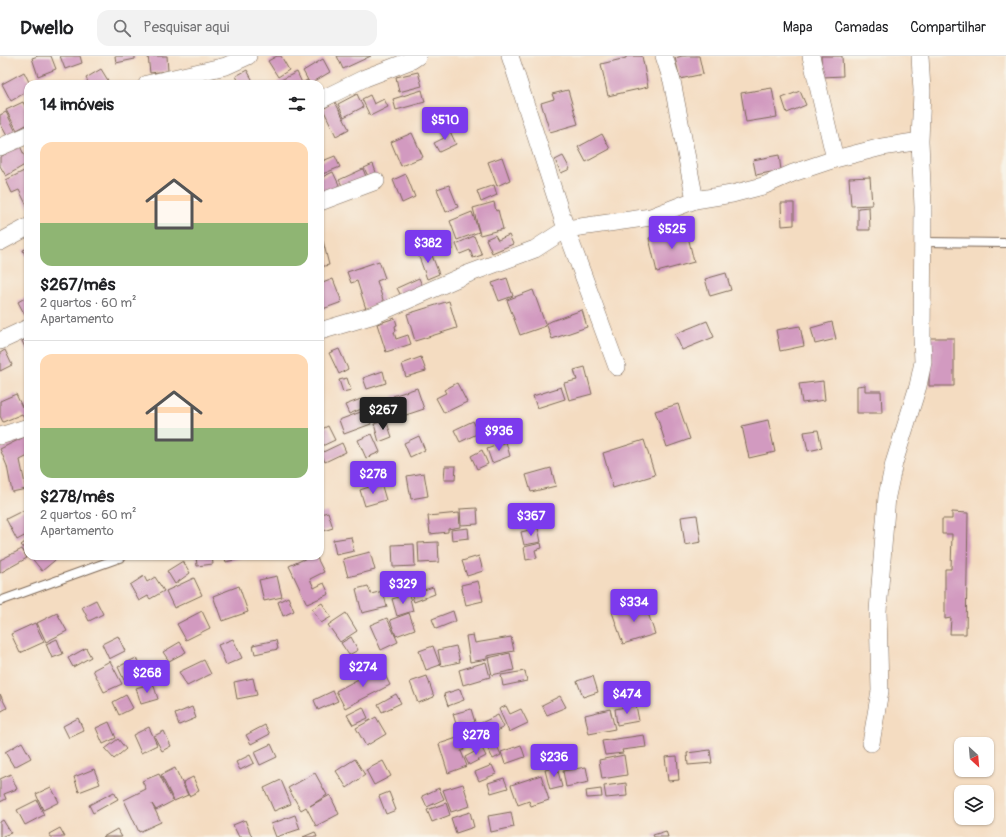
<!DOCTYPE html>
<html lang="pt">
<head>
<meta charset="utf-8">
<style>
	body { margin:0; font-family:Pangolin,sans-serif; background:#f2f2f2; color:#202124; height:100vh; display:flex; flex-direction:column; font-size:15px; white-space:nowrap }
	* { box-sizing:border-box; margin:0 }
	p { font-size:13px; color:#757577 }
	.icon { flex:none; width:22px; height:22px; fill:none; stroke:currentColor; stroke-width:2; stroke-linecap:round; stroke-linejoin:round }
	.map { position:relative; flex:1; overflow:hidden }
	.details { position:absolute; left:24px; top:24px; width:300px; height:480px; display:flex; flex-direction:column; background:#fff; border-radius:12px; box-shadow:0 1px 3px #0004 }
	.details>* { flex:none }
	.needle { width:26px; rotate:154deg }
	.buttons { position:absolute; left:954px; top:681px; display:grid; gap:8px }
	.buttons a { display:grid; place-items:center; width:40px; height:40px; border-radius:8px; background:#fff; box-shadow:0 1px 3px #0004; font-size:20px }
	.price { position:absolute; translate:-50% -34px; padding:0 9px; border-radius:4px; background:#7c3aed; color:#fff; font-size:13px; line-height:26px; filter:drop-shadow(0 1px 2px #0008) }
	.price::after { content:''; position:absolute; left:50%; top:24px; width:12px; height:9px; margin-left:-6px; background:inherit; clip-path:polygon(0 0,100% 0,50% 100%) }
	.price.current { background:#222; color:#fff }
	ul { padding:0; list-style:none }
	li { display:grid; align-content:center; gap:8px; height:212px; padding:0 16px }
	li+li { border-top:1px solid #e0e0e0 }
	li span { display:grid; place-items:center; height:124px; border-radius:12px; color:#555 }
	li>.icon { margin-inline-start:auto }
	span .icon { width:72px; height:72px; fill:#fffc; stroke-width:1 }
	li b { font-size:17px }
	h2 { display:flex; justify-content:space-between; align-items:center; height:48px; padding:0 16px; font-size:17px }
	header { display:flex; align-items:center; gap:24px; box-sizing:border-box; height:56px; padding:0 20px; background:#fff; border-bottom:1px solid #e0e0e0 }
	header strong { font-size:19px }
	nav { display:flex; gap:22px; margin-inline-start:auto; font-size:14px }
	.search { width:280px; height:36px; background:#f2f2f2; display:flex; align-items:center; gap:10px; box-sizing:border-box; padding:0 14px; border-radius:12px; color:#757577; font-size:15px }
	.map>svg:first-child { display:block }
	.building { fill:#d29ac0 }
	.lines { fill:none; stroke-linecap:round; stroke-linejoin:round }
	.lane-casing { stroke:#7c6857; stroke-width:10 }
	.street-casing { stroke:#7c6857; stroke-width:18 }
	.lane { stroke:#fff; stroke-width:8 }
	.street { stroke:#fff; stroke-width:17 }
</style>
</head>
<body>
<header>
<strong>Dwello</strong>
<div class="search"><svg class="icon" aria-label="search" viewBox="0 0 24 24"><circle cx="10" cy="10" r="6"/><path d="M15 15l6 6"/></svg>Pesquisar aqui</div>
<nav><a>Mapa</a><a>Camadas</a><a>Compartilhar</a></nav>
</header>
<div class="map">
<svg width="1006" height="781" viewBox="0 0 1006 781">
	<rect width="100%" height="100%" fill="#f7f3e8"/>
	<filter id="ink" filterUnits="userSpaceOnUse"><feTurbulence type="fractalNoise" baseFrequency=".025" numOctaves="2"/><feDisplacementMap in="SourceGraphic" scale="8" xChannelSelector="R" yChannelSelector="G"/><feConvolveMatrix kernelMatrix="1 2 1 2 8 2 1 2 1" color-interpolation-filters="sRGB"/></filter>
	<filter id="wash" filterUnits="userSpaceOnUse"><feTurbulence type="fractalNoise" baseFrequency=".012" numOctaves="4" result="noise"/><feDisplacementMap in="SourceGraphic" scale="16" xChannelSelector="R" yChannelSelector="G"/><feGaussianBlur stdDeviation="0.9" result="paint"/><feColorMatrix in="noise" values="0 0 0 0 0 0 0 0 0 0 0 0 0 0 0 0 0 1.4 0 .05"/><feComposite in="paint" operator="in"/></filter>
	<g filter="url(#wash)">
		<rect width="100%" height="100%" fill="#f4dcc1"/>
		<g id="blocks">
			<!-- building -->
			<path class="building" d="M38 0H51L56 13 38 20 32 2Z
				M60 0H80L82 7 65 13Z
				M115 0H135V3L116 7Z
				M148 0H167L168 15 150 17Z
				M277 0H281L289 14 278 21 268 5Z
				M337 0H371L343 13Z
				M626 0H642L648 31 608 40 601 8 626 2Z
				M682 0H699L703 18 680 23 675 2Z
				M821 0H842L843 20 822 21Z
				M323 3 330 16 310 28 303 15Z
				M101 13 109 26 105 28H89L86 22Z
				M247 14 253 25 247 28H240L236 20Z
				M24 16 30 28H28V35L11 45 2 28Z
				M297 16 302 27 307 24 308 28H278L277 26Z
				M418 16 422 30 399 36 396 21Z
				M772 32 777 61 746 66 741 37Z
				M422 34 425 46 396 54 393 43Z
				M568 34 578 68 550 76 541 47 554 43 552 38Z
				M800 35 806 49 787 57 782 42Z
				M357 38 363 51 344 61 338 48Z
				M370 39 374 48 384 43 388 51 370 60 362 43Z
				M23 46 28 56V68L17 74 6 54Z
				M335 46 349 73 336 80 323 53Z
				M6 56 16 76 7 80 0 67V59Z
				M448 71 456 88 439 96 434 87 444 82 440 75Z
				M412 77 423 101 401 110 391 86Z
				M602 78 610 93 586 106 578 91Z
				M20 90 28 107 6 120 0 110V101Z
				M779 99 781 114 756 119 753 104Z
				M335 100 340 111 320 119V106Z
				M563 100 570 113 561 117 555 104Z
				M502 101 510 124 497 130 488 106Z
				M373 108 377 119 369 122 364 112Z
				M28 113V152L19 134 12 137 6 124Z
				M363 113 367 123 344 133 339 124Z
				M333 116 340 131 322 138 320 122Z
				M406 118 415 141 402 147 393 124Z
				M870 121 872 149 851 150 849 122Z
				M449 129 458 151 446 156 437 133Z
				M494 129 497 139 481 146 477 135Z
				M494 146 496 155 498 154 503 173 480 179 473 152Z
				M781 147H794V169L782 170Z
				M869 151 870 174H858V152Z
				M472 156 479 176 457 184 450 165Z
				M686 172 694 206 657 216 649 182Z
				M449 178 453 193 446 194 445 188 427 192 425 183Z
				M495 179 498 184 509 179 513 188 492 197 486 183Z
				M474 180 482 199 473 202 470 194 460 198 456 188Z
				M320 185H323L329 209 320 211Z
				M28 192V205L23 194Z
				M430 194 439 218 427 223 418 198Z
				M379 205 385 222 377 225 384 247 366 253 357 225 351 227 347 216Z
				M726 217 731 234 710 240 705 223Z
				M419 222 423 232 402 242 397 232Z
				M507 222 513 240 499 245 492 227Z
				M333 223 342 246 320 254V228Z
				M533 234 546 270 520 279 507 244Z
				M28 240V260L26 261 18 246Z
				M449 245 457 272 415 285 407 258Z
				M582 254 587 271 552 283 546 267Z
				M395 262 397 269 395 270 396 275 394 276 396 283 408 279 411 288 386 296 377 268Z
				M707 265 714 281 682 294 675 278Z
				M832 266 836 283 815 288 811 272Z
				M800 270 804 290 780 295 776 274Z
				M28 282V298L22 285Z
				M929 282H954V330H929Z
				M339 293 348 313 339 318 329 297Z
				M5 294 12 309 0 315V297Z
				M421 301 426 315 406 321 402 308Z
				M585 311 592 338 569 344 564 327 577 324 574 314Z
				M383 315 386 327 367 333 363 322Z
				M347 322 351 334 343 336 339 324Z
				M823 325 825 344 802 347 799 328Z
				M457 327 467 346 444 357 436 342 446 337 444 334Z
				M865 329V335H881L882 357H857V330Z
				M561 331 565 343 537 352 533 340Z
				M417 332 424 353 400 361 393 340Z
				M16 338 22 351 28 349V364L25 365 22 358 3 366 0 360V345Z
				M361 343 364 352 349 358 345 349Z
				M678 348 690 383 667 391 655 355Z
				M366 354 371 368 344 378 339 364Z
				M386 364 392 381 379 386 374 368Z
				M768 364 775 396 749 402 742 370Z
				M473 365 479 377 460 386 454 374Z
				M328 370 335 384 320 391V374Z
				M818 374 822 392 808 395 804 376Z
				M372 378 380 396 366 402 358 384Z
				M26 380 28 384V400L20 404 26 433 12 436 7 410 0 393Z
				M419 380 425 394 410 401 404 387Z
				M644 384 655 419 613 432 603 397Z
				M506 386 510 400 492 407 487 393Z
				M342 387 346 396 325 406 321 397Z
				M482 394 488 408 477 413 471 400Z
				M445 410H456L455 424H444Z
				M551 412 556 430 531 436 526 419Z
				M424 417 428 440 411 443 407 420Z
				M381 427 386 444 365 450 360 434Z
				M28 452V478L17 484 6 463Z
				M477 452 478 468 461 469 460 453Z
				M328 456 333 472 320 476V458Z
				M952 456 968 457 966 578H950L951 562 945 563V513H951L952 478H942V463H952Z
				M459 457 460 471 448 473V476L430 478 428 460Z
				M697 459 701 486 685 489 681 461Z
				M468 472 469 482 452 484 451 474Z
				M538 472 541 486 524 489 521 476Z
				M351 481 354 495 336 499 333 484Z
				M28 484V497L21 489Z
				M438 486 439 506 419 507 418 487Z
				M541 487 542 492 535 494 537 502 526 504 524 491Z
				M414 488 415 510 393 511 392 489Z
				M22 493 27 502 0 517V504Z
				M370 496 375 514 348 521 343 503Z
				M30 500H60L42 515Z
				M196 500H212L213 508 197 510Z
				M224 500H246V501L226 506Z
				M311 500H316L324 516 310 523 314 532 324 527 329 538 307 548 289 510Z
				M479 500 483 515 467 520 462 505Z
				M183 505 190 517 175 528 167 515Z
				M418 517 424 534 433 531 435 538 414 546 406 522Z
				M144 520 147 526 155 521 164 535 150 543 148 540 139 545 130 529Z
				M277 520 282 541 264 545 259 524Z
				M194 522 202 539 174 552 166 535Z
				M478 525 483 545 466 549 461 529Z
				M239 530 248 556 222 565 213 540Z
				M368 530 371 538 383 535 387 551 362 557 356 533Z
				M409 538 413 555 397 560 392 543Z
				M288 541 294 555 283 560 278 546Z
				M96 544 103 558 89 565 82 551Z
				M644 545 655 578 623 588 612 556Z
				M322 547 331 561 321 567 312 553Z
				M202 555 210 572 186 584 177 568Z
				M453 555 456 565 436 573 432 563Z
				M57 557 67 575 46 586 37 567Z
				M346 557 357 575 340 586 328 569Z
				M409 557 415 573 396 580 390 564Z
				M387 562 398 586 381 594 370 569Z
				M35 567 44 586 20 597 11 578Z
				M473 579 475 587 511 581 514 595 487 600V603L470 606 466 580Z
				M118 580 125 595 109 603 102 588Z
				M351 581 358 594 349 599 341 587Z
				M57 583 63 598 52 602 46 588Z
				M233 583 242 602 226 609 218 589Z
				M276 584 278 593 255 598 253 589Z
				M180 586 186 596 169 605 163 596Z
				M433 590 440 609 426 614 419 595Z
				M456 590 460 606 441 610 438 594Z
				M86 592 91 601 73 611 68 602Z
				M510 597 514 614 492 619 488 602Z
				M136 602 142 615 124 624 118 611Z
				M204 604 211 618 187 630 179 616Z
				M110 605 122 628 104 636 93 614Z
				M486 606 490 621 463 629 459 614Z
				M381 611 390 629 345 652 336 635Z
				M525 615 527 625 503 630 501 619Z
				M427 620 434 641 418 647 410 626Z
				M593 620 598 636 583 641 577 625Z
				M253 622 257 639 237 643 234 626Z
				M153 627 158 643 141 648 136 632Z
				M460 633 464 644 448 650 444 638Z
				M333 635 338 645 318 654 314 644Z
				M0 638 7 652 0 656Z
				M396 638 401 647 382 656 378 648Z
				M126 639 133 652 119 659 113 646Z
				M560 640 566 651 547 659 542 649Z
				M636 649 639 665 617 669 615 653Z
				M506 650 510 658 521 653 528 667 509 676 499 653Z
				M192 651 196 662 179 669 175 658Z
				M363 651 368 662 353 669 347 659Z
				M471 653 475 666 457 671 453 658Z
				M610 653 615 673 589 678 585 659Z
				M498 659 504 671 487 680 481 667Z
				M376 661 386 678 366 690 356 672Z
				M78 662 84 675 69 682 63 670Z
				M109 666 116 682 103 688 96 672Z
				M265 669 270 678 251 688 246 679Z
				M149 671 157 689 141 697 133 679Z
				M164 675 171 690 162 695 154 680Z
				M644 679 646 691 622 694 623 697 605 699 602 685Z
				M460 681 464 694 461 695 467 710 448 717 439 688Z
				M118 683 126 693 114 703 105 693Z
				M22 686 31 702 14 711 5 696Z
				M496 687 501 699 493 703 487 691Z
				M271 688 277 701 260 709 254 696Z
				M521 689 525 701 505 708 501 696Z
				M482 692 486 700 469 709 465 701Z
				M710 694 712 707 688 709 687 697Z
				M250 699 254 707 240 714 236 706Z
				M624 699 627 719 602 723 599 704Z
				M677 700 679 724 668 725 665 701Z
				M355 703 365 719 347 732 336 715Z
				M383 705 391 720 374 729 366 714Z
				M492 709 496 718 479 725 475 716Z
				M557 711 562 731 550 734 545 714Z
				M586 711 589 726 566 731 563 715Z
				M175 712 188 739 174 745 161 719Z
				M94 713 100 728 79 736 74 721Z
				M315 717 327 739 310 750 330 739 339 758 316 770 306 751 301 754 288 732Z
				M11 718 17 733 4 738 6 743 0 746V723Z
				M159 718 173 745 156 754 152 748 161 766 139 776 124 744 146 733 142 725Z
				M541 719 549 744 531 750 529 745 518 749 511 729Z
				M193 721 199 735 189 740 183 726Z
				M504 722 508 732 491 737 488 727Z
				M281 724 291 748 274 755 264 732Z
				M626 727 627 740 606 742 604 730Z
				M463 728 470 750 451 756 443 734Z
				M51 731 59 746 43 754 36 738Z
				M439 732 444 743 427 751 422 740Z
				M601 733 602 741 587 742 586 735Z
				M114 736 118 743 93 757 89 749Z
				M389 736 396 754 386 758 379 740Z
				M37 744 44 759 25 769 17 754Z
				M446 747 450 759 432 766 427 754Z
				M470 756 474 771 456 777 451 762Z
				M511 756 514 771 491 776 488 760Z
				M295 759 300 773 276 781 271 768Z
				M3 764 11 777 0 781V766Z
				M245 764 252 781H239L233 769Z
				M60 772 65 781H51L49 778Z
				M117 773 122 781H103Z
				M666 775 668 781H654L653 779Z
				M315 776 317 781H303Z"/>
		</g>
	</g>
	<g filter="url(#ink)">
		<use href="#blocks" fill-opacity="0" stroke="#7c6857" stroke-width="1"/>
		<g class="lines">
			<defs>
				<path id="lane" d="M923 186 1006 187
					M0 545 122 501"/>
				<path id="street" d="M510 0 566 173 617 311
					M664 0 672 25 695 144
					M811 0 835 103
					M147 28 226 10 248 0
					M320 44 365 22 412 4 418 0
					M0 91 28 79
					M320 146 376 125
					M0 186 28 171
					M320 275 374 259 465 219 535 193 566 173 651 161 695 144 732 138 763 130 793 117 835 103 882 91 920 85
					M0 285 28 272
					M0 380 28 371
					M871 687 880 635 878 555 887 440 894 407 918 330 923 306 922 282 923 151 920 85 922 35 920 0"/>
			</defs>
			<!-- lane casing -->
			<use href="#lane" class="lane-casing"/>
			<!-- street casing -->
			<use href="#street" class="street-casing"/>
			<!-- lane -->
			<use href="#lane" class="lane"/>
			<!-- street -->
			<use href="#street" class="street"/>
		</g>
	</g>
</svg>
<div class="buttons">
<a><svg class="needle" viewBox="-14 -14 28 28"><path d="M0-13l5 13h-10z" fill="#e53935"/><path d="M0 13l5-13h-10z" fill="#757577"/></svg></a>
<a><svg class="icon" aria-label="layers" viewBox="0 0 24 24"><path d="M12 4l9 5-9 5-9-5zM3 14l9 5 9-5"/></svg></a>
</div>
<b class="price" style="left:445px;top:85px">$510</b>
<b class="price" style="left:672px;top:194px">$525</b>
<b class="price" style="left:428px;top:208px">$382</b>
<b class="price current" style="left:383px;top:375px">$267</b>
<b class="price" style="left:499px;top:396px">$936</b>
<b class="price" style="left:373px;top:439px">$278</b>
<b class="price" style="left:531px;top:481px">$367</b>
<b class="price" style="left:403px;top:549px">$329</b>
<b class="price" style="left:634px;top:567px">$334</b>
<b class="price" style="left:363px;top:632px">$274</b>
<b class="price" style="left:147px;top:638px">$268</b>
<b class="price" style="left:627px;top:659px">$474</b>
<b class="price" style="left:476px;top:700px">$278</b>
<b class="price" style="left:554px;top:722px">$236</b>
<section class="details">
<h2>14 imóveis<svg class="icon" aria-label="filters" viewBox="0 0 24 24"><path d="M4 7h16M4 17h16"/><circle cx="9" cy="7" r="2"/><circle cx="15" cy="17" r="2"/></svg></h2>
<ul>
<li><span style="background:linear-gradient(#ffd9b3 65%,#8fb573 0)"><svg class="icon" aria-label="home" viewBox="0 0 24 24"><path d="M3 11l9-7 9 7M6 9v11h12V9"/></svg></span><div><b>$267/mês</b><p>2 quartos · 60 m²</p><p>Apartamento</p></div></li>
<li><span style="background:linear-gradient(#ffd9b3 60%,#8fb573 0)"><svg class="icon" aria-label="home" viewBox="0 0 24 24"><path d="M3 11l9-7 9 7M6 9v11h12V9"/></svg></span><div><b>$278/mês</b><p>2 quartos · 60 m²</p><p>Apartamento</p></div></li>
</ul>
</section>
</div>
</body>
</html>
